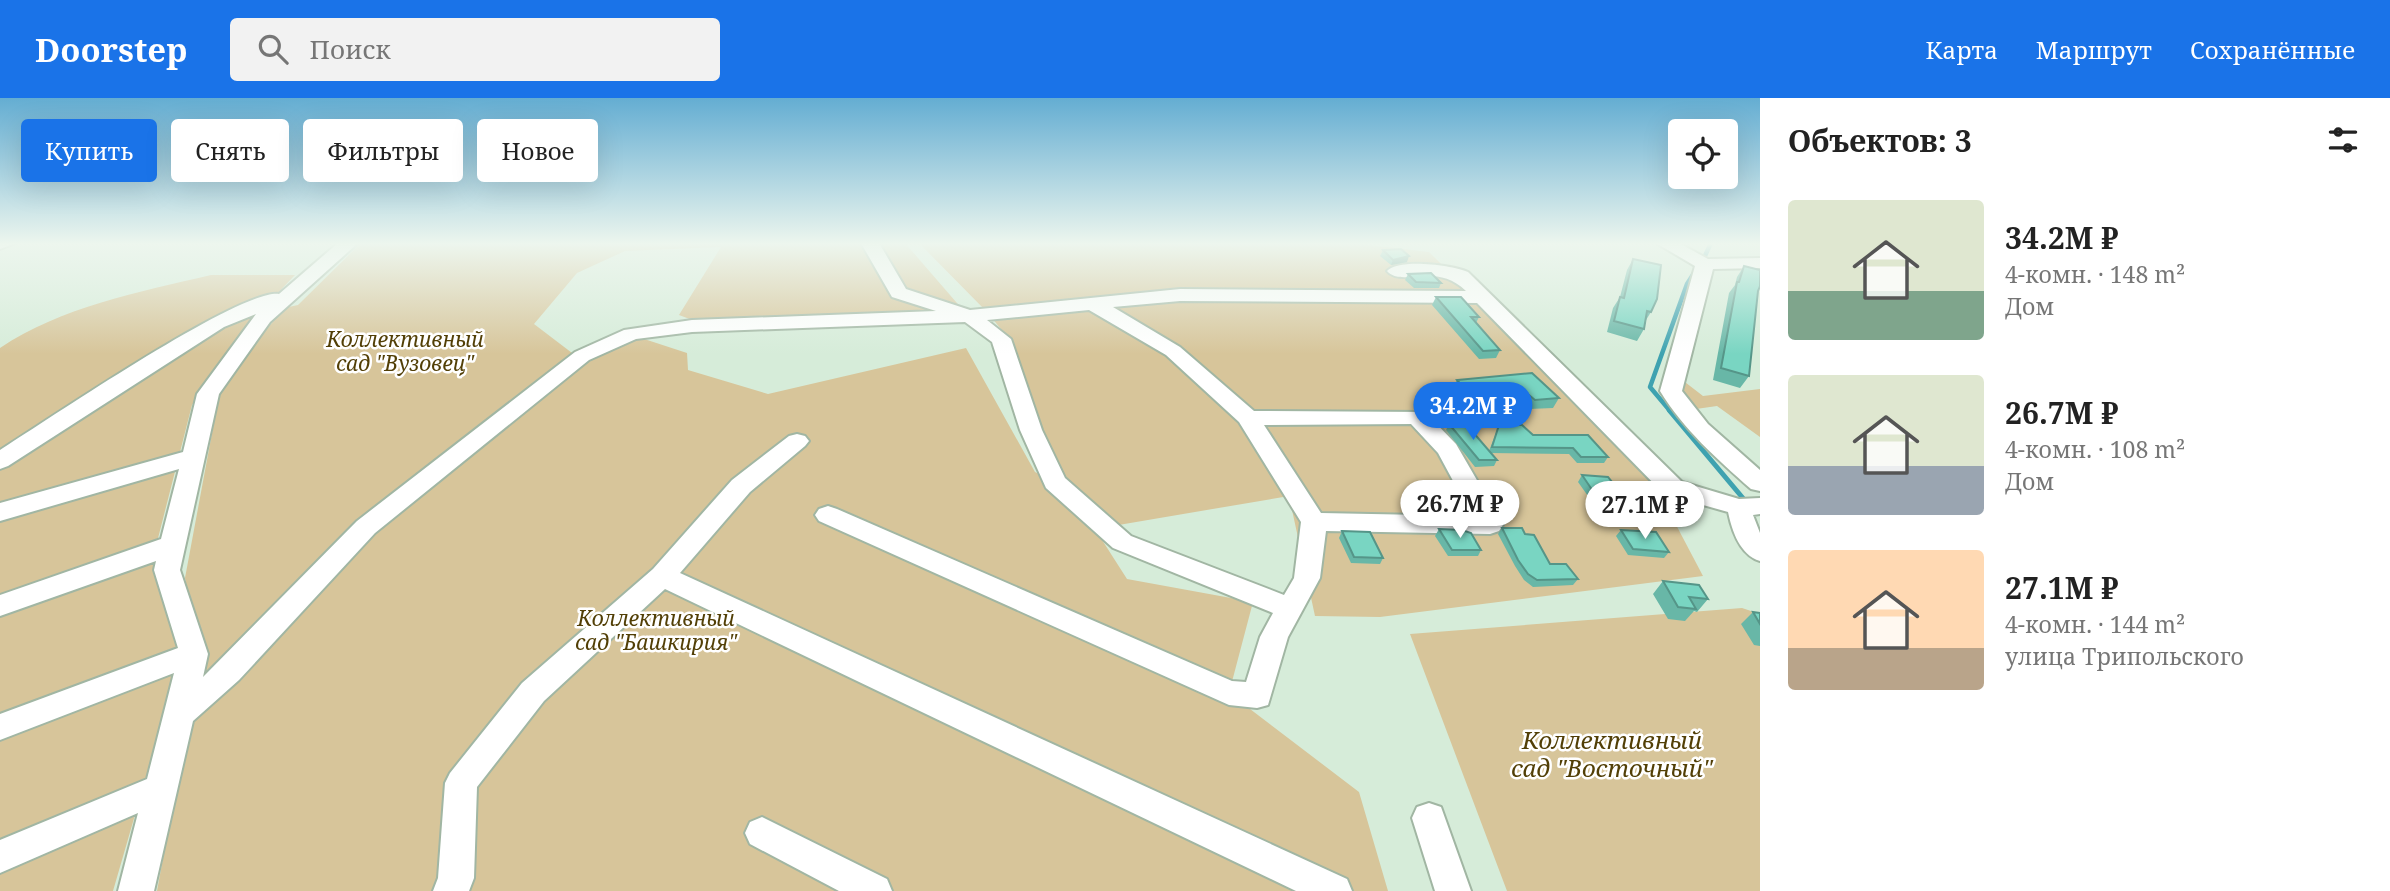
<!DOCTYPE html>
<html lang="ru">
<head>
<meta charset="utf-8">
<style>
	body { margin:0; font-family:"Noto Serif",serif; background:#f2f2f2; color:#222; height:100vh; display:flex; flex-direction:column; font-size:26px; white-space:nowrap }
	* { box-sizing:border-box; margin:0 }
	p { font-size:23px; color:#767676 }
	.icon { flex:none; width:38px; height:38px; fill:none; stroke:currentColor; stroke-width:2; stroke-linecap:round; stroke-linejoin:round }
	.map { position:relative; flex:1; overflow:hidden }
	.details { display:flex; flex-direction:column; background:#fff; width:630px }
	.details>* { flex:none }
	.top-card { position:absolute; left:21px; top:21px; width:665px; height:63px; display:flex; gap:14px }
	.buttons { position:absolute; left:1668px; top:21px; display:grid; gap:14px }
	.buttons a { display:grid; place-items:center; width:70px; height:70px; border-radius:7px; background:#fff; box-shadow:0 7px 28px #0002; font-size:35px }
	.price { position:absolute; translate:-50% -60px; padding:0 16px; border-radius:24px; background:#fff; color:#222; font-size:23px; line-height:46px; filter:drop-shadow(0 2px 4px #0008) }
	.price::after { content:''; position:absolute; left:50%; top:42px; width:21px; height:16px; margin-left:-10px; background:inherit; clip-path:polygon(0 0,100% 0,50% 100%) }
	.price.current { background:#1a73e8; color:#fff }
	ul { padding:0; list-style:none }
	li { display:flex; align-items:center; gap:21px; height:175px; padding:0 28px }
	li span { display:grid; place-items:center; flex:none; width:196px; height:140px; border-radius:7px; color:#555 }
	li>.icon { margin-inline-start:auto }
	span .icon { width:84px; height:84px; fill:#fffc; stroke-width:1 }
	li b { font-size:30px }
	h2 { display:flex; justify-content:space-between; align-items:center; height:84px; padding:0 28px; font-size:30px }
	.tag { padding:0 24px; border-radius:7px; background:#fff; box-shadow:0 7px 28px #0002; font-size:24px; line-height:63px }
	.tag.current { background:#1a73e8; color:#fff }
	header { display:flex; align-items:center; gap:42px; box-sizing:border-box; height:98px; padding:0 35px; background:#1a73e8; color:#fff }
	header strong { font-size:33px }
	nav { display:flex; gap:38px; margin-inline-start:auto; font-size:24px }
	.search { width:490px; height:63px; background:#f2f2f2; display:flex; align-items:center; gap:18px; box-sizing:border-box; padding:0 24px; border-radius:7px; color:#767676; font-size:26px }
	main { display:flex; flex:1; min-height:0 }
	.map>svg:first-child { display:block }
	.green { fill:#d7c59a }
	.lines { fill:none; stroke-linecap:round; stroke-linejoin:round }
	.stream-far1 { stroke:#3ea2b0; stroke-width:4.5 }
	.stream { stroke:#3ea2b0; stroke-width:5 }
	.minor-casing { stroke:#a1b6a3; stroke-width:4 }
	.minor { fill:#fff; fill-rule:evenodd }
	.wall { fill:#68b7a7 }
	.shaded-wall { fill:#559588 }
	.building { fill:#79d5c2; stroke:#559588; stroke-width:2 }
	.labels { text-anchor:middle; stroke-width:5; stroke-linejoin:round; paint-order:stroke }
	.park-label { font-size:21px; font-style:italic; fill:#523f06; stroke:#fff }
	.near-park-label { font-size:24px; font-style:italic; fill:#523f06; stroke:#fff }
</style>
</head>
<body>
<header>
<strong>Doorstep</strong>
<div class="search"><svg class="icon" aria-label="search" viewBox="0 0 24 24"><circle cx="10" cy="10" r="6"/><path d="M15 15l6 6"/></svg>Поиск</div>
<nav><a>Карта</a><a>Маршрут</a><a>Сохранённые</a></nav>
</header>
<main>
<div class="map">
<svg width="1760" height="793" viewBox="0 0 1760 793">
	<rect width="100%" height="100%" fill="#d6ecd9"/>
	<!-- green -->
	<path class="green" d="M361 145H905L963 212 703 226 679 217 721 149 625 153 577 175 534 226 576 258 359 430 207 592 185 480 221 287 284 210 298 207Z
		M919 145H1352L1429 154 1644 366 1703 478 1380 519 1315 518 1289 398 1095 431 1127 481 1253 504 1229 595 1359 694 1388 793H157L186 635 203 606 394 409 562 276 635 238 687 255 688 272 768 296 966 250 1035 374 1055 384 1011 243 986 213Z
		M211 177H295L249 225 192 307 155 452 181 558 113 793H0V250C61 209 139 194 211 177Z
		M1681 281 1703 298 1760 291V339L1717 308 1689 312 1682 304Z
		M1742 510 1760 516V793H1507L1410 536Z"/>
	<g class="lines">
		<!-- stream-far1 -->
		<path class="stream-far1" d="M1702 164 1711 145
			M1671 314 1650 289 1687 186 1694 175"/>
		<!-- stream -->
		<path class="stream" d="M1669 312 1747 405"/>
		<defs>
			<path id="minor" d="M0 145H16L0 151Z
				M338 145H358L270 224 219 296 180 472 208 556 203 579 357 423 575 254 624 232 692 222 936 213 892 199 861 145H879L906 191 970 212 1180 191 1466 193C1436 163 1402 190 1387 173 1398 160 1452 167 1468 174L1682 384 1739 401 1760 400V416L1753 417 1760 435V463C1740 457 1732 433 1728 414L1664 396 1477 205 1180 203 1113 209 1180 249 1254 313 1425 314 1456 346 1503 427 1499 433 1490 436 1326 433 1320 480 1288 539 1268 607 1257 610 1229 607 819 423 815 417 819 411 828 408 837 411 1232 583 1246 584 1260 539 1273 515 1113 450 1046 390 1020 332 992 244 965 224 692 234 636 241 589 262 375 435 239 582 193 623 154 793H118L138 715 0 775V742L147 681 174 575 0 642V616L178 550 154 472 156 463 0 518V497L161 441 179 371 0 423V405L183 354 197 296 256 216 224 229 8 368 0 371V352C45 324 239 191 279 196ZM1089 212 1166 257 1239 324 1301 424 1294 480 1284 497 1131 438 1065 380 1042 332 1011 241 987 222ZM1411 326 1438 355 1472 418 1321 415 1264 327Z
				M1656 145H1679L1708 161 1760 160V170L1713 171 1682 293 1708 326 1760 372V393L1751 391C1717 361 1684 332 1660 293L1695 168Z
				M797 336 805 338 809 343 805 348 750 394 680 475 1347 781 1352 793H1296L665 491 544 603 477 689 474 780 469 793H433L438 780 445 685 450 675 522 585 653 471 732 382 789 338Z
				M1429 705 1441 709 1471 793H1435L1412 720 1417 709Z
				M762 719 887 781 892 793H839L750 746 745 735 750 724Z"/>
		</defs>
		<!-- minor casing -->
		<use href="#minor" class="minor-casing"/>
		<!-- minor -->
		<use href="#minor" class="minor"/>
	</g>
	<!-- wall -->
	<path class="wall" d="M1383 152 1407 164 1391 167 1380 158Z
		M1633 161 1651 214 1646 222 1644 231 1637 243 1607 234 1613 210 1620 199 1627 172Z
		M1744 168 1758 193 1749 278 1740 290 1713 282 1729 195 1735 187 1737 179Z
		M1408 176 1441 185 1439 190H1414L1405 182Z
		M1436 199 1479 219 1476 225 1500 252 1496 260 1479 261 1432 207Z
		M1457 282 1559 300 1553 310 1529 311 1524 306 1468 309 1452 291Z
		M1449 326 1489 353 1499 327 1608 359 1604 365H1577L1569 356 1491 355 1497 362 1494 368 1475 369 1446 332Z
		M1582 377 1624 399 1619 406 1593 405 1578 384Z
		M1502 430 1525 436 1550 466 1578 481 1573 487 1533 489 1524 482 1515 468 1498 436Z
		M1439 431 1481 452 1478 458H1448L1435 438Z
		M1621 432 1669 454 1664 460 1628 457 1616 438Z
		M1342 433 1383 460 1380 466 1351 465 1339 440Z
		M1663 483 1708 501 1697 514 1694 513 1685 523 1668 521 1653 496Z
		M1753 514 1760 515V548L1754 547 1741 526Z"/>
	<!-- shaded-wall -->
	<path class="shaded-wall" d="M1409 158 1407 164 1391 167 1393 162Z"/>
	<!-- building -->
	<path class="building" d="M1401 151 1409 158 1393 162 1383 152Z
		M1633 161 1661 167 1657 201 1651 214 1647 213 1644 231 1614 223 1620 199 1624 200Z
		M1744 168 1760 172V188L1758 193 1749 278 1721 270 1737 184H1739Z
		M1431 175 1441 185 1416 184 1408 176Z
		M1436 199H1461L1479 219H1471L1500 252 1483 253Z
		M1532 275 1559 300 1535 302 1529 297 1472 300 1457 282Z
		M1449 326H1466L1497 362H1479Z
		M1499 327H1522L1533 337H1588L1608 359H1581L1573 350 1492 349Z
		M1582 377 1608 379 1624 399H1597Z
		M1502 430H1522L1525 436 1534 437 1550 466H1566L1578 481 1537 482 1528 476 1518 462Z
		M1439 431 1462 432 1471 435 1481 452H1452Z
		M1621 432 1656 434 1669 454 1633 451Z
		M1342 433 1370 434 1383 460 1354 459Z
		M1663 483 1699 487 1708 501 1689 499 1696 511 1678 509Z
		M1753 514 1760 515V526Z"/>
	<!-- sky -->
	<linearGradient id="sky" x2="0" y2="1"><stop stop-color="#64add2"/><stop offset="0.57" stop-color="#edf6ee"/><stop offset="1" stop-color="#edf6ee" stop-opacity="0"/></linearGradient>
	<rect width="1760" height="256" fill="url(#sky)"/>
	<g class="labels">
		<!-- park labels -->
		<g class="park-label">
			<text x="405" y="249">Коллективный<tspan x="405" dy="24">сад "Вузовец"</tspan></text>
			<text x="656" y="528">Коллективный<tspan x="656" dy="24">сад "Башкирия"</tspan></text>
		</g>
		<!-- near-park labels -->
		<g class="near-park-label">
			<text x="1612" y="651">Коллективный<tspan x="1612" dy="28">сад "Восточный"</tspan></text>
		</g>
	</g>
</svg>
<div class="buttons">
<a><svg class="icon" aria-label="locate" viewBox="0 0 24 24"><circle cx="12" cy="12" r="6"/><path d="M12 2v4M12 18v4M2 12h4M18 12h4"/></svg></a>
</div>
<b class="price current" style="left:1473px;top:344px">34.2M ₽</b>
<b class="price" style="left:1460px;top:442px">26.7M ₽</b>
<b class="price" style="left:1645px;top:443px">27.1M ₽</b>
<div class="top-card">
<a class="tag current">Купить</a>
<a class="tag">Снять</a>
<a class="tag">Фильтры</a>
<a class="tag">Новое</a>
</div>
</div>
<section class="details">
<h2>Объектов: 3<svg class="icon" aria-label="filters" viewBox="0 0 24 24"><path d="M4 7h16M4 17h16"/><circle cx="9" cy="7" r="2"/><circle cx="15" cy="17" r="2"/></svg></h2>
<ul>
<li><span style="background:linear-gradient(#dfe7d0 65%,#7fa58c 0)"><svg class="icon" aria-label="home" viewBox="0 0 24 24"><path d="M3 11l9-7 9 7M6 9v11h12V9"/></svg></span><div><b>34.2M ₽</b><p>4-комн. · 148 m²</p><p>Дом</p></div></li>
<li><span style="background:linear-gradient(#dfe7d0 65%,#9aa5b1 0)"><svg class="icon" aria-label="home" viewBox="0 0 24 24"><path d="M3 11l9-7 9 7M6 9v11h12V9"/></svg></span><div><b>26.7M ₽</b><p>4-комн. · 108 m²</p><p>Дом</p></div></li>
<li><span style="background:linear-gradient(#ffd9b3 70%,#b9a48a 0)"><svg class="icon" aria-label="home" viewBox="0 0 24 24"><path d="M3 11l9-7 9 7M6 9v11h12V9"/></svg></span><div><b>27.1M ₽</b><p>4-комн. · 144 m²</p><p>улица Трипольского</p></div></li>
</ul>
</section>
</main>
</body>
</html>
